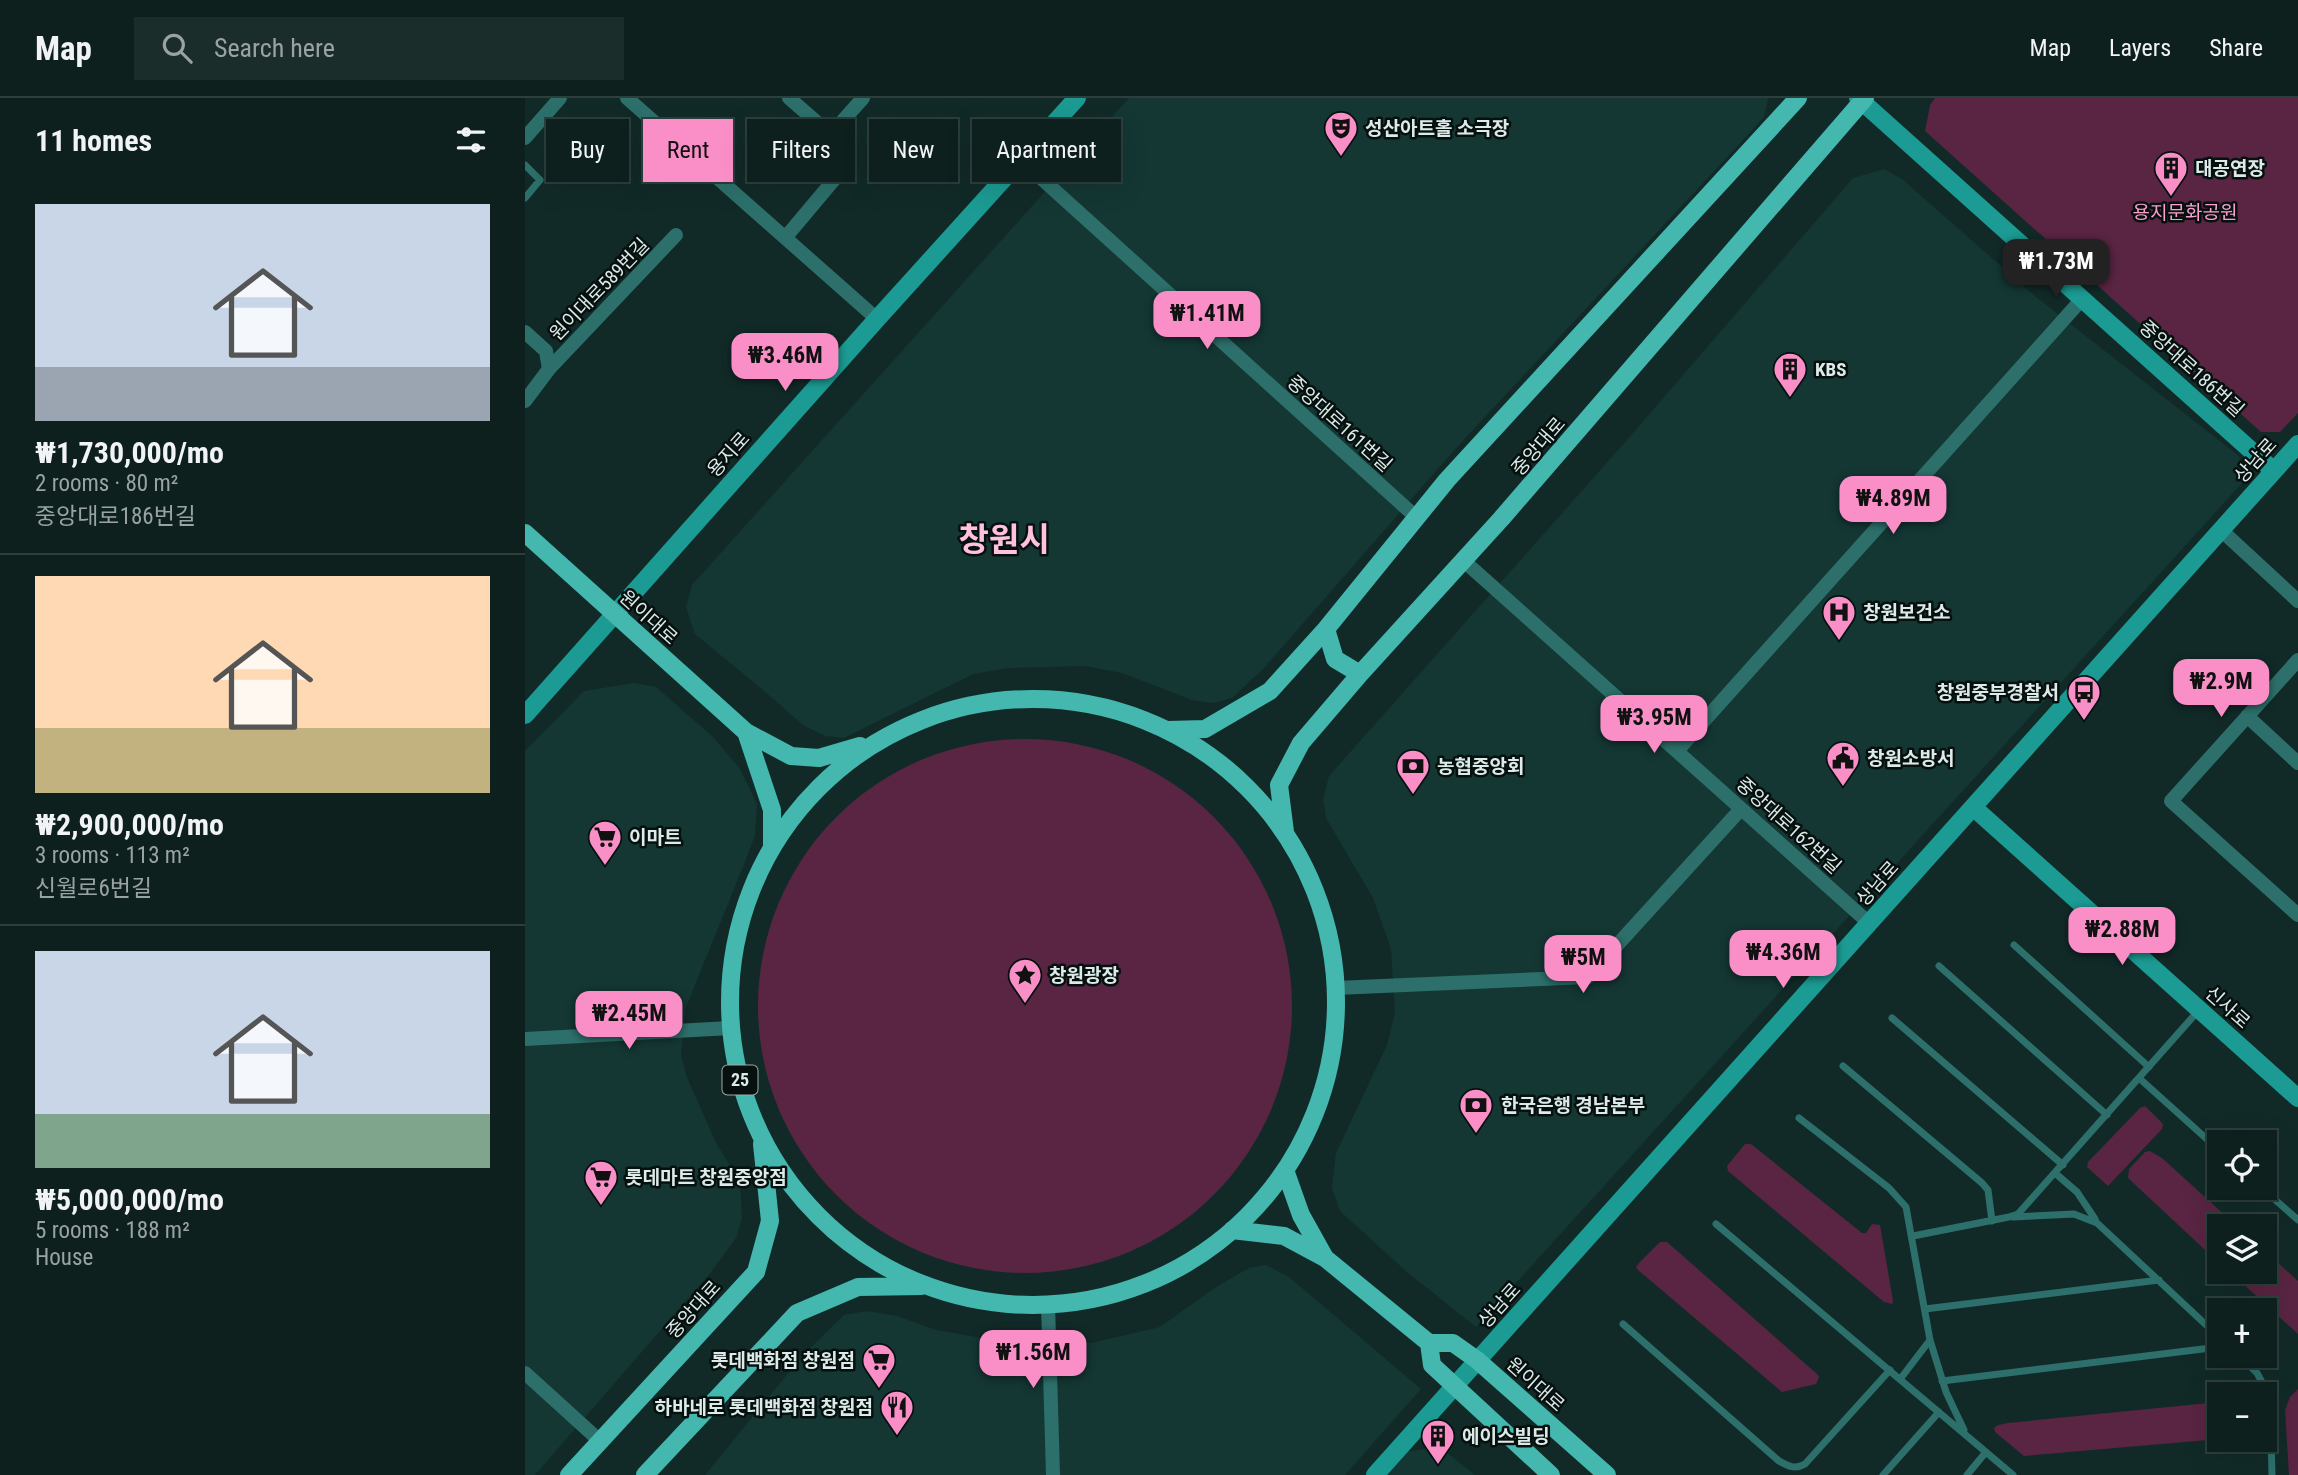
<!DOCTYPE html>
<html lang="en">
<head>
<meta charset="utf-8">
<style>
	body { margin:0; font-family:"Roboto Condensed","Noto Sans KR",sans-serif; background:#1b2d2b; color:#f1f3f6; height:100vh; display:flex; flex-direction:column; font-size:26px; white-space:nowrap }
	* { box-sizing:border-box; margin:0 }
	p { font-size:23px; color:#9aa3a4 }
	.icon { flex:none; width:38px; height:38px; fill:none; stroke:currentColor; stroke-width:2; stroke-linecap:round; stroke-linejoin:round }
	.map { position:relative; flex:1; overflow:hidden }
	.side { display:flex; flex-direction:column; background:#0d201e; width:525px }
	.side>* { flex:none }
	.hud { position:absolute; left:21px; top:21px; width:665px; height:63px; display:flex; gap:14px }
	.buttons { position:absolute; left:1682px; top:1032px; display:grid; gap:14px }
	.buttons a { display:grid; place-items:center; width:70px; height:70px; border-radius:0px; background:#0d201e; box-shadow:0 7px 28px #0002,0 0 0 2px #2d3e3c; font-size:35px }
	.price { position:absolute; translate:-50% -60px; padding:0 16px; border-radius:14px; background:#fa8fc8; color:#111; font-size:23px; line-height:46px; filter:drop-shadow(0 2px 4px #0008) }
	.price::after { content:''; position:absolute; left:50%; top:42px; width:21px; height:16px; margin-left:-10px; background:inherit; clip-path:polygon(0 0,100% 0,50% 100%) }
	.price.selected { background:#222; color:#fff }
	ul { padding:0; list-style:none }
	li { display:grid; align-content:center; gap:14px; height:371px; padding:0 35px }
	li+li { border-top:2px solid #2d3e3c }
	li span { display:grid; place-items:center; height:217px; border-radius:0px; color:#555 }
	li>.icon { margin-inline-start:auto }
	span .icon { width:126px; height:126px; fill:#fffc; stroke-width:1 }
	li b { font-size:30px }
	h2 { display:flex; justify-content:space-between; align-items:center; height:84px; padding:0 35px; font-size:30px }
	.pill { padding:0 24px; border-radius:0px; background:#0d201e; box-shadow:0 7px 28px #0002,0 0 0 2px #2d3e3c; font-size:24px; line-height:63px }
	.pill.selected { background:#fa8fc8; color:#111 }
	header { display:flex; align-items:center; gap:42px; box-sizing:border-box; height:98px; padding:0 35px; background:#0d201e; border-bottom:2px solid #2d3e3c }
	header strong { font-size:33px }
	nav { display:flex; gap:38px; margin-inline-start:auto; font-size:24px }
	.search { width:490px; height:63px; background:#1b2d2b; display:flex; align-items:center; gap:18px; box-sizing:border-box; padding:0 24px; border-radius:0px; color:#9aa3a4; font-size:26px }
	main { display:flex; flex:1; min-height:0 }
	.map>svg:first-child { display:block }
	.built { fill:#143734 }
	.green { fill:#592542 }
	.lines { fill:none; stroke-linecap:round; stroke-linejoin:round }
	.service { stroke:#2d706b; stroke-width:7 }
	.minor { stroke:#2d706b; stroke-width:14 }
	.secondary { stroke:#1b9b93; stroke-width:18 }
	.primary { stroke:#44b7af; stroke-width:18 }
	.labels { text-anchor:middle; stroke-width:5; stroke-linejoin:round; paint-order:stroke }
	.shield { fill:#06100f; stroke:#9ca9a7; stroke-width:2 }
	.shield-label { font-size:18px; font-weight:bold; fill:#dceae8 }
	.poi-label { font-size:19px; font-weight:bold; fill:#dceae8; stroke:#06100f; text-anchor:start }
	.park-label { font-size:19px; fill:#fa9fce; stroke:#06100f }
	.street-label { font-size:19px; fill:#dceae8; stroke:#06100f }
	.town-label { font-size:33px; font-weight:bold; fill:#ffc1df; stroke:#06100f }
</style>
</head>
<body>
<header>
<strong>Map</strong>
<div class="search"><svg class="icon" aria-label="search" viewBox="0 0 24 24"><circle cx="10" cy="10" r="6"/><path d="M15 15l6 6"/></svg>Search here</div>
<nav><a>Map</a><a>Layers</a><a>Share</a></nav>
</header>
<main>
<section class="side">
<h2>11 homes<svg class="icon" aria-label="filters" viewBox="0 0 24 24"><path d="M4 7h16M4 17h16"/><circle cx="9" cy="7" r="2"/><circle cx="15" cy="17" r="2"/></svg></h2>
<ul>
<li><span style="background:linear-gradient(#c9d6e8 75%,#9aa5b1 0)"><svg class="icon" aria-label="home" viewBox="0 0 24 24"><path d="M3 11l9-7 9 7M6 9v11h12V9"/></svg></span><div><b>₩1,730,000/mo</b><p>2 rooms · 80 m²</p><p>중앙대로186번길</p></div></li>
<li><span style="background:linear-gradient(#ffd9b3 70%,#c2b280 0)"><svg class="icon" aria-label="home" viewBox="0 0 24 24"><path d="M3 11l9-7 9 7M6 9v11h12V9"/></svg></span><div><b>₩2,900,000/mo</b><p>3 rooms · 113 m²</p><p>신월로6번길</p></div></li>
<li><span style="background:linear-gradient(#c9d6e8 75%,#7fa58c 0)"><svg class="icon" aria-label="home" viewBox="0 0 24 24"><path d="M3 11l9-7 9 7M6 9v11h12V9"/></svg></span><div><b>₩5,000,000/mo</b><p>5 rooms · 188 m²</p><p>House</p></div></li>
</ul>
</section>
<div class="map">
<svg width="1773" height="1377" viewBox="0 0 1773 1377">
	<rect width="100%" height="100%" fill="#112a28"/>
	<!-- built -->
	<path class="built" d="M604 0H1243L1239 19 1219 41 932 349 739 570 707 600 688 605 667 602 597 575 560 568 483 570 448 576 319 640 300 638 278 627 245 598 170 536 161 509 167 487Z
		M1359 71 1377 81 1511 199 1714 358 1718 384 951 1229 882 1174 815 1113 807 1090 811 1055 862 947 870 915 866 851 848 800 801 720 798 701 804 678 1102 342 1328 80Z
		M109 585 131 589 188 639 215 671 232 706 230 737 220 764 161 909 156 957 161 977 191 1045 215 1083 217 1121 211 1140 186 1174 10 1377H0V653L59 593Z
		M741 1167 764 1179 896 1291 820 1377H180L278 1257 319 1217 342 1213 372 1218 411 1232 486 1245H566L635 1229 691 1189 724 1170Z
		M899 1351 921 1354 950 1377H860L881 1354Z"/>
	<!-- green -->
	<path class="green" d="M1410 0H1773V315L1755 334H1736L1400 33 1405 7Z
		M233 908a267 267 0 1 1 534 0a267 267 0 1 1-534 0Z
		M1620 1008 1638 1026 1637 1031 1583 1088 1562 1069 1563 1064 1615 1010Z
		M1220 1046H1226L1337 1135H1341L1347 1126 1355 1127 1368 1203 1367 1206 1359 1204 1203 1073 1202 1068Z
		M1625 1053 1637 1060 1713 1129H1694V1165L1603 1080 1604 1071 1620 1054Z
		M1135 1144H1142L1150 1151 1292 1276 1294 1279 1291 1286 1257 1294 1113 1172 1111 1169 1114 1165Z
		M1740 1153 1773 1183V1236L1705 1174H1740Z
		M1773 1291V1377H1764L1760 1312 1765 1299Z
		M1694 1304V1341L1499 1358 1470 1334 1469 1330 1473 1327 1483 1325Z"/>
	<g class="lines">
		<!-- service -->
		<path class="service" d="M0 67 15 82 0 100
			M1489 847 1624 969
			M1414 868 1582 1017
			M1367 920 1538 1067
			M1318 968 1457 1085 1463 1092 1467 1123
			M1614 980 1694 1052
			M1274 1020 1364 1090 1381 1109 1405 1242 1421 1294 1439 1332
			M1530 1075 1552 1094 1570 1121
			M1737 1090 1773 1122
			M1488 1119 1549 1116 1572 1125 1694 1239
			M1191 1126 1488 1377
			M1388 1138 1484 1119 1493 1116 1674 912
			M1400 1211 1634 1182
			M1098 1226 1254 1363C1263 1368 1270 1372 1280 1366L1365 1272
			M1715 1258 1732 1275 1745 1299 1747 1377
			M1376 1280 1405 1242
			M1417 1283 1694 1249
			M1358 1377 1414 1314
			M1442 1377 1461 1354"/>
		<!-- minor -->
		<path class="minor" d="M102 0 352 221
			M264 0 295 27H314L338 0
			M0 40 35 0
			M496 62 891 419
			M260 140 313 77 314 67C302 54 302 44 305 27
			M0 234 21 253 24 271 0 303
			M24 271 151 137
			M1696 432 1773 503
			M939 463 1344 825
			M1773 562 1646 703 1773 817
			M1722 618 1773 665
			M1152 653 1558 200
			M811 890 1063 879 1216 711
			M0 941 206 930
			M523 1206 528 1377
			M0 1275 76 1344"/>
		<!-- secondary -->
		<path class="secondary" d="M1333 0 1749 373
			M0 617 352 221 552 0
			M1448 709 1773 1000
			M850 1377 1773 346"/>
		<!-- primary -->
		<path class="primary" d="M0 435 221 634 266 658 294 660 335 648
			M801 531 810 561 835 576
			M205 904a303 303 0 1 1 606 0a303 303 0 1 1-606 0Z
			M643 632 680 631 745 593 801 531 922 382 1273 0
			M221 634 247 712V749
			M760 734 754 687 776 645 835 576 976 421 1340 0
			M760 1072 776 1117 800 1160
			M707 1132 759 1138 800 1160 904 1245H928L952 1262 1082 1377
			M904 1245 907 1267 1026 1377
			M44 1377 231 1174 245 1123 237 1046
			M120 1377 272 1215 333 1189 397 1188"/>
	</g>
	<!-- icons -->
	<defs>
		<symbol id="theatre-pin" viewBox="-11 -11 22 30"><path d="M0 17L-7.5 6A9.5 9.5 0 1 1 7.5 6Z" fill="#fa8fc8" stroke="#06100f"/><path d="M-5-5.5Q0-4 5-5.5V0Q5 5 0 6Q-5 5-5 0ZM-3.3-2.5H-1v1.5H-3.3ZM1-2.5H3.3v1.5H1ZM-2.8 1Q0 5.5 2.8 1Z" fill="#111"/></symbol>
		<symbol id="building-pin" viewBox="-11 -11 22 30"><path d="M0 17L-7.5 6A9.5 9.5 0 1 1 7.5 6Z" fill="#fa8fc8" stroke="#06100f"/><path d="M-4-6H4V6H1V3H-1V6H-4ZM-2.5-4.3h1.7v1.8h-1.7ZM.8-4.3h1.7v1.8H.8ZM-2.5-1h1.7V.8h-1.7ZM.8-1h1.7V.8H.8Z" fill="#111"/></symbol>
		<symbol id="hospital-pin" viewBox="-11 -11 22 30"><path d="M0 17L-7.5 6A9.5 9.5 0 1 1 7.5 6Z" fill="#fa8fc8" stroke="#06100f"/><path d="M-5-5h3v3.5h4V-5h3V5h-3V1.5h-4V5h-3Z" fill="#111"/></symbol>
		<symbol id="bus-pin" viewBox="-11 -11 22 30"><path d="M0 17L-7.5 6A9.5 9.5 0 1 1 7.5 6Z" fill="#fa8fc8" stroke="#06100f"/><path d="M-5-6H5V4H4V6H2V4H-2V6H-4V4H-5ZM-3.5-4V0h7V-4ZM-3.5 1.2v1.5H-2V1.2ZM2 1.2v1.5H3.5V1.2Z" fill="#111"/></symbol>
		<symbol id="civic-pin" viewBox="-11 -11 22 30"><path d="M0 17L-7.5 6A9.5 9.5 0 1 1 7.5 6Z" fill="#fa8fc8" stroke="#06100f"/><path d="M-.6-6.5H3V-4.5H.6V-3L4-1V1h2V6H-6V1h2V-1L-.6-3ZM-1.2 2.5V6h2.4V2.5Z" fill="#111"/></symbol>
		<symbol id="bank-pin" viewBox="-11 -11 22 30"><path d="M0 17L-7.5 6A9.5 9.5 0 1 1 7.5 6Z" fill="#fa8fc8" stroke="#06100f"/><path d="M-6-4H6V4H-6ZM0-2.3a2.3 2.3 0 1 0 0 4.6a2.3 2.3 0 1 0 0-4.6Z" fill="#111"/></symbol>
		<symbol id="supermarket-pin" viewBox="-11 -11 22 30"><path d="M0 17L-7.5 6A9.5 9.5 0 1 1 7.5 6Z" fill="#fa8fc8" stroke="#06100f"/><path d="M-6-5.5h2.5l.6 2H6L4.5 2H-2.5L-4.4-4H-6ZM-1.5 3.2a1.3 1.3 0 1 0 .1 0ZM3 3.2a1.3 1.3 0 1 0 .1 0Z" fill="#111"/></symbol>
		<symbol id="sight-pin" viewBox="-11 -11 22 30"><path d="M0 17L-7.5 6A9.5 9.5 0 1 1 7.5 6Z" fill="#fa8fc8" stroke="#06100f"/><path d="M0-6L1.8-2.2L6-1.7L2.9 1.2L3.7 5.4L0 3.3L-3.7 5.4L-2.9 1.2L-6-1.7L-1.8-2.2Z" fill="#111"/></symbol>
		<symbol id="restaurant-pin" viewBox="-11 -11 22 30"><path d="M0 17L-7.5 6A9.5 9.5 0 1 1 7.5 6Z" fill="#fa8fc8" stroke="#06100f"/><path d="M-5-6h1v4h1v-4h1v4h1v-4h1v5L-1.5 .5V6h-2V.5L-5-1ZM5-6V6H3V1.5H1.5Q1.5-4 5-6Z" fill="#111"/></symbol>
	</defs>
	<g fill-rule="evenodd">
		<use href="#theatre-pin" x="797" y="11" width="38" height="52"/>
		<use href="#building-pin" x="1627" y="51" width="38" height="52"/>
		<use href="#building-pin" x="1246" y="252" width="38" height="52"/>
		<use href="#hospital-pin" x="1295" y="495" width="38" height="52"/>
		<use href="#bus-pin" x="1540" y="575" width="38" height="52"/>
		<use href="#civic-pin" x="1299" y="641" width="38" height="52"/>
		<use href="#bank-pin" x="869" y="649" width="38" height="52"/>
		<use href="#supermarket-pin" x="61" y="720" width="38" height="52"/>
		<use href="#sight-pin" x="481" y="858" width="38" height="52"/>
		<use href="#bank-pin" x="932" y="988" width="38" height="52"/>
		<use href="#supermarket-pin" x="57" y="1060" width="38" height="52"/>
		<use href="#supermarket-pin" x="335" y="1243" width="38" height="52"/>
		<use href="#restaurant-pin" x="353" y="1290" width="38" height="52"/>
		<use href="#building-pin" x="894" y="1319" width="38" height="52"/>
	</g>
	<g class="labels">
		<!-- shield labels -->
		<rect class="shield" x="197.5" y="967.5" width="35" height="29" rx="5"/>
		<g class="shield-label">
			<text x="215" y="988">25</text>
		</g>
		<!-- poi labels -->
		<g class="poi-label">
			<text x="840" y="37">성산아트홀 소극장</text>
			<text x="1670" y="77">대공연장</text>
			<text x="1290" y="278">KBS</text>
			<text x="1338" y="521">창원보건소</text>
			<text x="1534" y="601" text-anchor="end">창원중부경찰서</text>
			<text x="1342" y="667">창원소방서</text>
			<text x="912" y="675">농협중앙회</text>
			<text x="104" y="746">이마트</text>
			<text x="524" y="884">창원광장</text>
			<text x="976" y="1014">한국은행 경남본부</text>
			<text x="100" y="1086">롯데마트 창원중앙점</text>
			<text x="330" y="1269" text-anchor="end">롯데백화점 창원점</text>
			<text x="348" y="1316" text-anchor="end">하바네로 롯데백화점 창원점</text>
			<text x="937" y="1345">에이스빌딩</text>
		</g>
		<!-- park labels -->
		<g class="park-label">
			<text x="1660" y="121">용지문화공원</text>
		</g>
		<!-- street labels -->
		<g class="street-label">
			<text transform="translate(74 191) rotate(-46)" y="7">원이대로589번길</text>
			<text transform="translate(1667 270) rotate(42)" y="7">중앙대로186번길</text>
			<text transform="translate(815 325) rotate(42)" y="7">중앙대로161번길</text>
			<text transform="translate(1013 348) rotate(-49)" y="7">중앙대로</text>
			<text transform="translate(203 356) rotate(-48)" y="7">용지로</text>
			<text transform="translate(1730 362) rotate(-48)" y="7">상남로</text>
			<text transform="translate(124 519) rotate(42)" y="7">원이대로</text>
			<text transform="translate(1264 727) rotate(42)" y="7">중앙대로162번길</text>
			<text transform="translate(1352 785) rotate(-48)" y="7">상남로</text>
			<text transform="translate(1703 909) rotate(42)" y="7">신사로</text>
			<text transform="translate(974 1207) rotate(-48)" y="7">상남로</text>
			<text transform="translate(168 1211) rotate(-48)" y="7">중앙대로</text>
			<text transform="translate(1011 1286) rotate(42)" y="7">원이대로</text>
		</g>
		<!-- town labels -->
		<g class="town-label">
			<text x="479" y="453">창원시</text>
		</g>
	</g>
</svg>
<div class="buttons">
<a><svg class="icon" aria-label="locate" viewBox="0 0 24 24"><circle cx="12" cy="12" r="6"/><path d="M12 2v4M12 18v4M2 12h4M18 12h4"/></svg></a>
<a><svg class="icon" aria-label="layers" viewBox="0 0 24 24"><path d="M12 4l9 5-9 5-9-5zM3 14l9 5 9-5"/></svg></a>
<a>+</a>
<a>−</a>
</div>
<b class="price selected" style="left:1531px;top:201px">₩1.73M</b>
<b class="price" style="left:682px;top:253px">₩1.41M</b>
<b class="price" style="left:260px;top:295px">₩3.46M</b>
<b class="price" style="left:1368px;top:438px">₩4.89M</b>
<b class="price" style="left:1696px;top:621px">₩2.9M</b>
<b class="price" style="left:1129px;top:657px">₩3.95M</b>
<b class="price" style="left:1597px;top:869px">₩2.88M</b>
<b class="price" style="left:1258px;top:892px">₩4.36M</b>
<b class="price" style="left:1058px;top:897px">₩5M</b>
<b class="price" style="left:104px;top:953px">₩2.45M</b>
<b class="price" style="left:508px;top:1292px">₩1.56M</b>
<div class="hud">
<a class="pill">Buy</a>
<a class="pill selected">Rent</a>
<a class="pill">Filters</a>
<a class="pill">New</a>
<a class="pill">Apartment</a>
</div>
</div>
</main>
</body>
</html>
